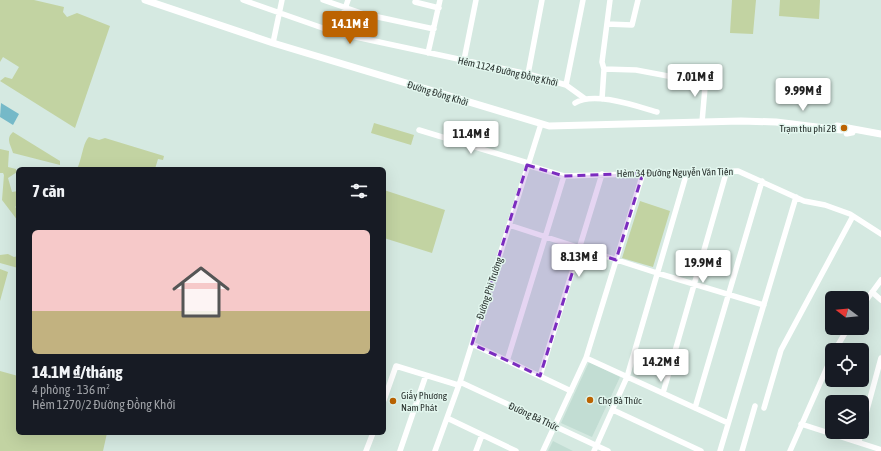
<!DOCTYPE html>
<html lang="vi">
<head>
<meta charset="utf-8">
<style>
	body { margin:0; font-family:"Asap Condensed",sans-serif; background:#242831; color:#f1f3f6; height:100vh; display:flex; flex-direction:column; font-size:15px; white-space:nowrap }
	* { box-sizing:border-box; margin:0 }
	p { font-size:13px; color:#9ea1a6 }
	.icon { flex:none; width:22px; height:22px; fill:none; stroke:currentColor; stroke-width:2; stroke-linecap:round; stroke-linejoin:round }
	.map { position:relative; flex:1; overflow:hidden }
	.sheet { position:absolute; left:16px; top:167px; width:370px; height:268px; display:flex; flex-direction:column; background:#171b24; border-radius:6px; box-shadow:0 4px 16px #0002 }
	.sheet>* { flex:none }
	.needle { width:26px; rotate:286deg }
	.tools { position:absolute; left:825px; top:291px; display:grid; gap:8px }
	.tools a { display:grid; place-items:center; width:44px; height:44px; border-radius:6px; background:#171b24; box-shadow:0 4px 16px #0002; font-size:20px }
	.price { position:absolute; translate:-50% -34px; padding:0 9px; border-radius:4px; background:#fff; color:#222; font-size:13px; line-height:26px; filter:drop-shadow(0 1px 2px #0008) }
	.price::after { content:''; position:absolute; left:50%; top:24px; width:12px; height:9px; margin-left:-6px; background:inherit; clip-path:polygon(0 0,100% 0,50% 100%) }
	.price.on { background:#bc6301; color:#fff }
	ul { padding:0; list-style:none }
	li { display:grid; align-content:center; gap:8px; height:212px; padding:0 16px }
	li+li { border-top:1px solid #363941 }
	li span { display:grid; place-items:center; height:124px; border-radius:6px; color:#555 }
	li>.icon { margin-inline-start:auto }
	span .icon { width:72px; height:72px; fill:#fffc; stroke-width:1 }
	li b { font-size:17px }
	h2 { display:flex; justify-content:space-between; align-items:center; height:48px; padding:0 16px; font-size:17px }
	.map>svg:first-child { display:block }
	.built { fill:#c2ddd3 }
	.green { fill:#c2d3a2 }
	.water { fill:#75b9c8 }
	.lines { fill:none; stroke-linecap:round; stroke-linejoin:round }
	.minor { stroke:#fff; stroke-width:5.5 }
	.major { stroke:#fff; stroke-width:7 }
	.marked { fill:#7b2cbf; fill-opacity:0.2; stroke:#7b2cbf; stroke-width:3; stroke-dasharray:8 5; stroke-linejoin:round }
	.poi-dot { fill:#bc6301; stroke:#e2f6ee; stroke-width:1.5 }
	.labels { text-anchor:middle; stroke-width:3; stroke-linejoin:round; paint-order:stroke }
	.street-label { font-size:10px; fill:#28302d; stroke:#e2f6ee }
	.poi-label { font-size:10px; fill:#28302d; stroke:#e2f6ee; text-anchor:start }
</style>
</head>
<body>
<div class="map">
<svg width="881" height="451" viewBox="0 0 881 451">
	<rect width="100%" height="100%" fill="#d5e9e1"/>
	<!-- built -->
	<path class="built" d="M589 362 620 377 592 437 561 423Z
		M553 441 573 451H548Z"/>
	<!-- green -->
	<path class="green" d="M0 0H34L64 7 63 12 67 17 77 13 110 26 75 128 0 81 5 77 12 79 19 67 3 57 0 62Z
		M732 0H756L753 34 730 33Z
		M780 0H820L819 19 779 16Z
		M374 123 414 135 411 145 371 133Z
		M13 132 60 161V165L13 153C11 145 5 139 13 132Z
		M89 137 99 140 105 138 164 156 163 160 158 159 155 169H77C82 159 83 142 89 137Z
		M0 149 9 151 8 167 16 169 17 172 8 178 12 192 18 191V205L15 207 18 209V221L2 200 4 175 3 173H0Z
		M384 190 445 210 432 253 384 238Z
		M640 201 670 211 653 267 622 258Z
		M8 254 14 257 18 256V268L0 263V255Z
		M0 269 8 272 0 301Z
		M0 371 18 376V433H107L103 451H0Z"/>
	<!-- water -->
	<path class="water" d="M1 103 19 114 13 125 0 117Z"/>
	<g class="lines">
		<!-- minor -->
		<path class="minor" d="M243 0 337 33 528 74 566 85 584 98
			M323 0 364 14 434 29
			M415 2 439 8
			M607 24 632 25 638 0
			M337 33 348 0
			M273 43 282 0
			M428 53 440 0
			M464 60 476 0
			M604 69 636 70 705 83
			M528 74 542 0
			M566 85 583 0
			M602 99 604 69 602 62 610 0
			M575 103C594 91 636 106 657 112
			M702 122 706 76
			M419 130 528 163
			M527 165 564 176 738 171 804 201 825 205 850 214 881 234
			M509 225 657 273 764 305
			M872 292 881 300
			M862 306 881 280
			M472 344 571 391
			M835 350 848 328
			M586 358 728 423
			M507 361 564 176
			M540 376 602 174
			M460 382 608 451
			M663 393 727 170
			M384 400 396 366 458 385
			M695 408 762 181
			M764 408 781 350 853 216
			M613 410 701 451
			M447 418 516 451
			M801 424 879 449
			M862 428 881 358
			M859 442 861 432
			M366 451 373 433
			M400 451 426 375
			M435 451 460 382 541 124
			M476 451 482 435
			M543 451 586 358 643 173
			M594 451 627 377 687 172
			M720 451 796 197
			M742 451 755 406
			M790 451 832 356"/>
		<!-- major -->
		<path class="major" d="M145 0 273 43 549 126 741 121 776 122 841 130
			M837 126 881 134
			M847 133 852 132"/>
	</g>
	<!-- marked area -->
	<path class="marked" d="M527 165 564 176 643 173 616 260 580 248 540 376 472 344Z"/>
	<!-- markers -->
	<g class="poi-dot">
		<circle cx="844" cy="128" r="4"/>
		<circle cx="590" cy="400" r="4"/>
		<circle cx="393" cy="401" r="4"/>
	</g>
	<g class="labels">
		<!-- street labels -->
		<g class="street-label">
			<text transform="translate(508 71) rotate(13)" y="4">Hẻm 1124 Đường Đồng Khởi</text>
			<text transform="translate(438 93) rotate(17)" y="4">Đường Đồng Khởi</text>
			<text transform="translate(675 172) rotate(-1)" y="4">Hẻm 34 Đường Nguyễn Văn Tiên</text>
			<text transform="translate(489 288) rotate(-72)" y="4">Đường Phi Trường</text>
			<text transform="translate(534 416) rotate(25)" y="4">Đường Bà Thức</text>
		</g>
		<!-- poi labels -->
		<g class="poi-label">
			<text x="836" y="132" text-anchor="end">Trạm thu phí 2B</text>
			<text x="401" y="399">Giấy Phương<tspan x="401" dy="12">Nam Phát</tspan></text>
			<text x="598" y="404">Chợ Bà Thức</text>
		</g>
	</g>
</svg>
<div class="tools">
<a><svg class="needle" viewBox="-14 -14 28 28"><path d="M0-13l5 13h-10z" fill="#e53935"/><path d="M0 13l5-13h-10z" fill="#9ea1a6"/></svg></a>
<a><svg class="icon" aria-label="locate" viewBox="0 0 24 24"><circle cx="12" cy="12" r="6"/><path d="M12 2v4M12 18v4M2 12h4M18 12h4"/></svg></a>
<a><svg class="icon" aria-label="layers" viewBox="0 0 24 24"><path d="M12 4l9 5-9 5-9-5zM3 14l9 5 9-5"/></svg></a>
</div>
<b class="price on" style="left:350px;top:45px">14.1M ₫</b>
<b class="price" style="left:695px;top:98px">7.01M ₫</b>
<b class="price" style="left:803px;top:112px">9.99M ₫</b>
<b class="price" style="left:471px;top:155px">11.4M ₫</b>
<b class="price" style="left:579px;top:278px">8.13M ₫</b>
<b class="price" style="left:703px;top:284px">19.9M ₫</b>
<b class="price" style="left:661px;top:383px">14.2M ₫</b>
<section class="sheet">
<h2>7 căn<svg class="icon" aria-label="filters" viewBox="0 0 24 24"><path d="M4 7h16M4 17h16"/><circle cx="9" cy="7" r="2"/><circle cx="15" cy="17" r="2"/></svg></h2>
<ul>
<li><span style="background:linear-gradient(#f6c9c9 65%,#c2b280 0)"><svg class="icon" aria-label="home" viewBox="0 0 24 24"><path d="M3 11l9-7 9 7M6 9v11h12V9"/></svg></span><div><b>14.1M ₫/tháng</b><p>4 phòng · 136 m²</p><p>Hẻm 1270/2 Đường Đồng Khởi</p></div></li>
</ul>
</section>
</div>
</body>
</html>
